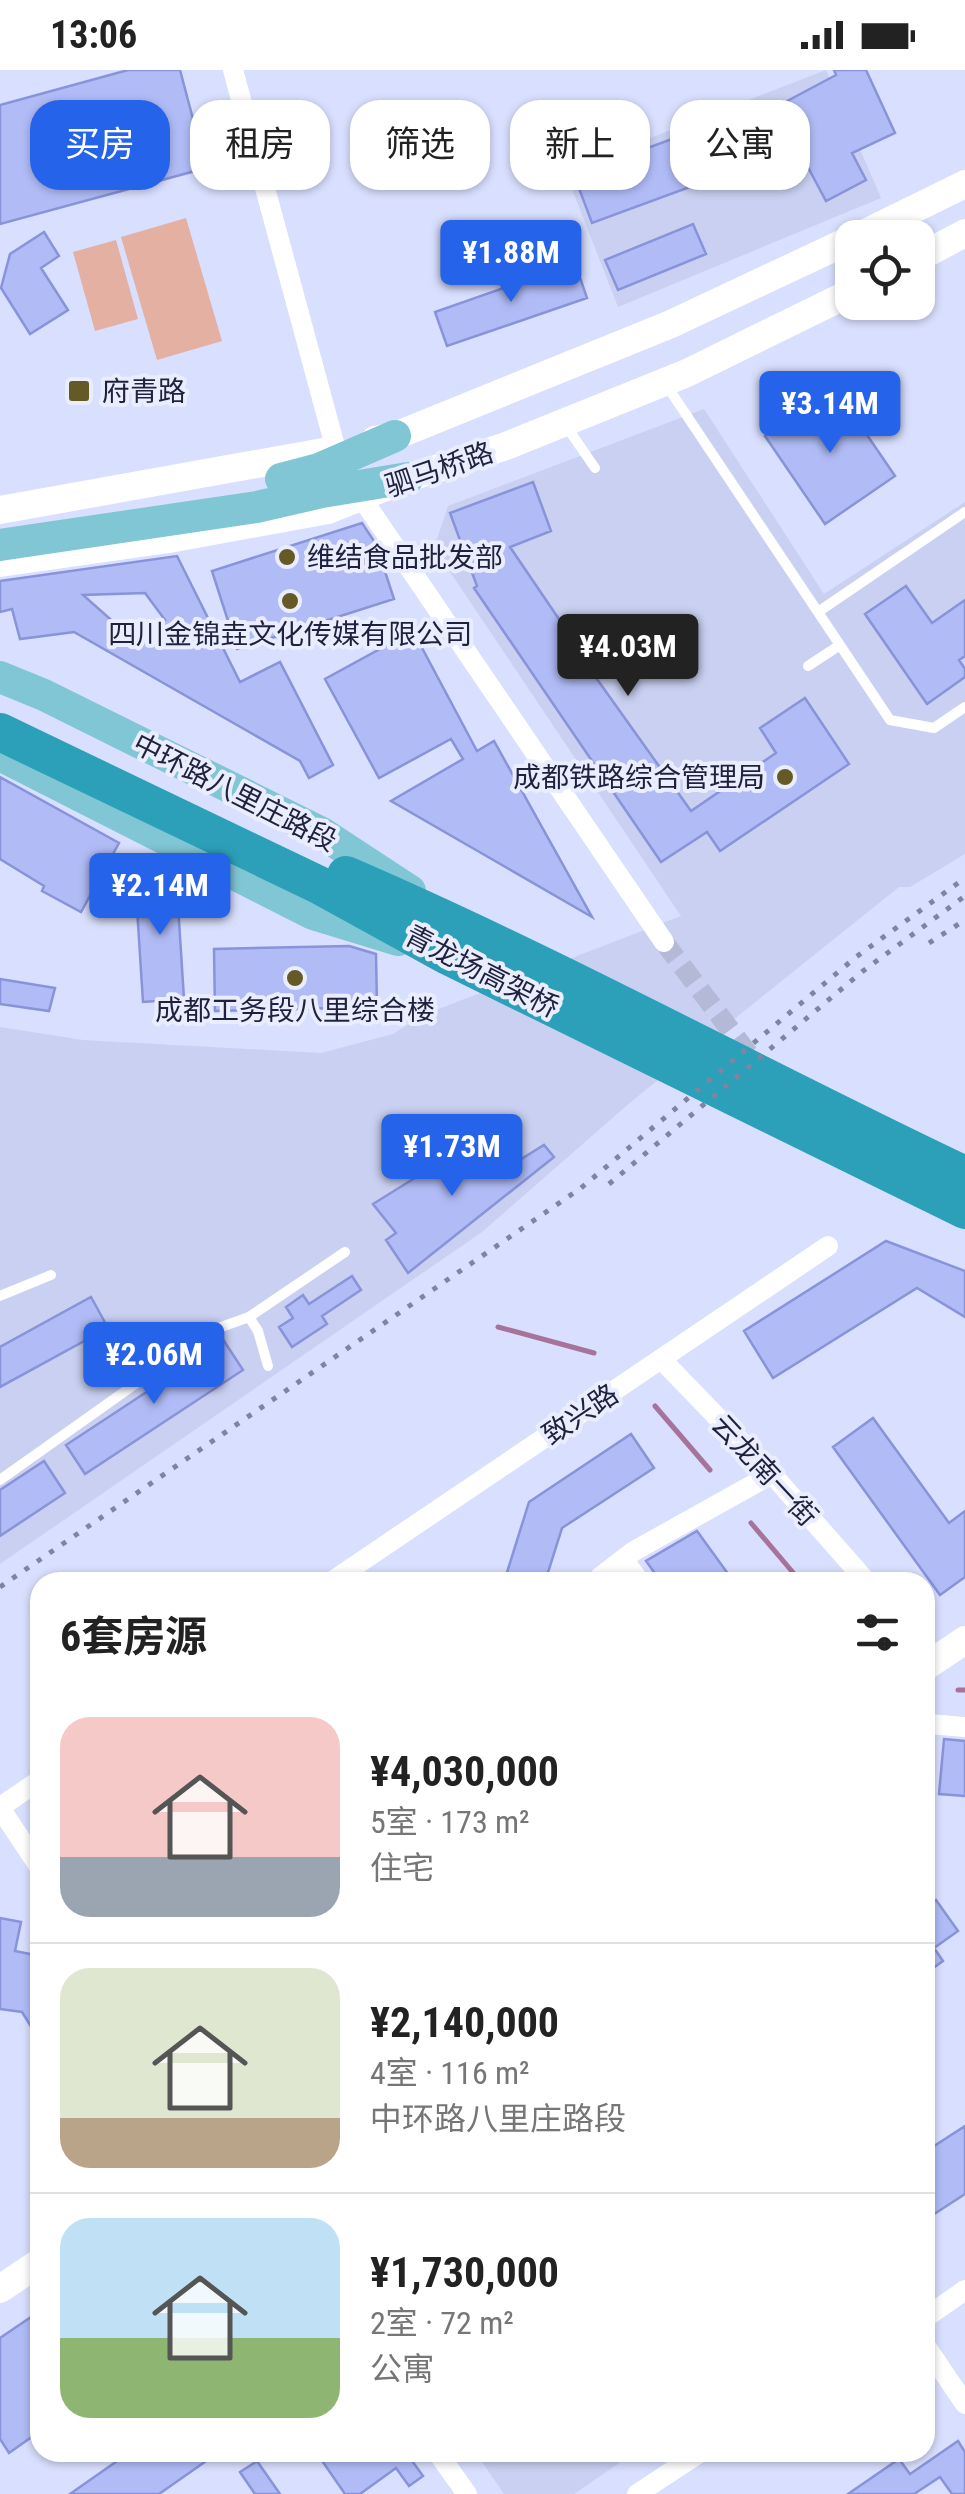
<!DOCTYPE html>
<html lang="zh">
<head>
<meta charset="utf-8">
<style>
	body { margin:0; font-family:"Roboto Condensed","Noto Sans SC",sans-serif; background:#f2f2f2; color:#222; height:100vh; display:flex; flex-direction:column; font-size:38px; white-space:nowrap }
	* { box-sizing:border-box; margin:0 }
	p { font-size:32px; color:#767676 }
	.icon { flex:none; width:55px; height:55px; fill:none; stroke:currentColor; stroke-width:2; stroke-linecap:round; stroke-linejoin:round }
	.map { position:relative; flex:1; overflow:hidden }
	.panel { position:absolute; left:30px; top:1502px; width:905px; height:890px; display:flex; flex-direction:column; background:#fff; border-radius:30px; box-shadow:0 2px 8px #0004 }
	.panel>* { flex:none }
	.guide { position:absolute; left:30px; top:30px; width:905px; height:90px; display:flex; gap:20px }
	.tools { position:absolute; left:835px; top:150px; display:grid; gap:20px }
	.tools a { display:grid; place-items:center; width:100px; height:100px; border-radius:20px; background:#fff; box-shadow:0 2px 8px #0004; font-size:50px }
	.price { position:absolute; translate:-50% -85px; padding:0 22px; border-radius:10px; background:#2563eb; color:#fff; font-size:32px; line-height:65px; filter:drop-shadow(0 2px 5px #0008) }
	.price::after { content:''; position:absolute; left:50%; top:60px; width:30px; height:22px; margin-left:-15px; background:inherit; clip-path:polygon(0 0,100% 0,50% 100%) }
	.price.on { background:#222; color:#fff }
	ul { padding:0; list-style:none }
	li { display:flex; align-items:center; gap:30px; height:250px; padding:0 30px }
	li+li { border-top:2px solid #e0e0e0 }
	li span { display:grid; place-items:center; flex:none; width:280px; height:200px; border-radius:30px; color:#555 }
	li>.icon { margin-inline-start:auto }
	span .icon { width:120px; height:120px; fill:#fffc; stroke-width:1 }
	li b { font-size:42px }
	h2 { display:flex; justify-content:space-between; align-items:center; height:120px; padding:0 30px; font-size:42px }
	.pill { padding:0 35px; border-radius:30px; background:#fff; box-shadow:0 2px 8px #0004; font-size:35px; line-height:90px }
	.pill.on { background:#2563eb; color:#fff }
	.status { display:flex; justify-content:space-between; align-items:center; height:70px; padding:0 50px; background:#fff; direction:ltr }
	.status svg { height:28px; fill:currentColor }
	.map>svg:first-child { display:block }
	.built { fill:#c9d0f1 }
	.green { fill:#e3b0a2 }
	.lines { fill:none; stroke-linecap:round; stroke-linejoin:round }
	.stream { stroke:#a8739a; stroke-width:5 }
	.building { fill:#b1bcf7; stroke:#8893da; stroke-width:2.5; fill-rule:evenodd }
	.street-tunnel { stroke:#b4b9d8; stroke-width:20; stroke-dasharray:20 10; stroke-linecap:butt }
	.lane { stroke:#fff; stroke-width:10 }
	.street { stroke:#fff; stroke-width:20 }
	.secondary { stroke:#fff; stroke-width:28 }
	.primary { stroke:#80c6d5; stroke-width:32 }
	.highway { stroke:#2ca0b9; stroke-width:38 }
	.rail { stroke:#7f84a2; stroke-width:5; stroke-dasharray:5 10; stroke-linecap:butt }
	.poi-dot { fill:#655a26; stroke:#eaedfd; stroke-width:4 }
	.labels { text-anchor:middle; stroke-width:8; stroke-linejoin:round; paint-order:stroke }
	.poi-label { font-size:28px; fill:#1f223f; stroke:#eaedfd; text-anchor:start }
	.street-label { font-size:28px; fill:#1f223f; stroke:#eaedfd }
</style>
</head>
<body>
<div class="status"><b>13:06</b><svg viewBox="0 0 49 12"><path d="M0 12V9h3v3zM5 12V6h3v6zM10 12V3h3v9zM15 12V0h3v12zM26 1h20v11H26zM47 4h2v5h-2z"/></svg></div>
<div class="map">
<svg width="965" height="2424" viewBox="0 0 965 2424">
	<rect width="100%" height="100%" fill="#d9dffe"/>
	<!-- built -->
	<path class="built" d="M826 0 881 128 618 237 565 101Z
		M704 339 824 524 965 432V784L910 817H899L632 1031 482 1162 0 1494V957L83 970 321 983 393 964 423 945 681 846 434 478 448 436Z
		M476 2383H634L574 2424H504Z"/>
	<!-- green -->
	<path class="green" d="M186 148 222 271 157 290 121 167Z
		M116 170 138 249 95 261 73 182Z"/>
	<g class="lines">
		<!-- stream -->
		<path class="stream" d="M498 1257 594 1283
			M655 1336 710 1400
			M751 1453 801 1512
			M958 1620H965"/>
	</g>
	<!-- building -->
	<path class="building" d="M128 0H180L206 98 0 154V35Z
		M834 0H866L895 63 852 83 866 110 826 131 776 37 836 5Z
		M729 48 747 96 592 153 574 105Z
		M693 154 706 184 618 220 605 190Z
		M44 162 59 186 41 198 68 240 30 264 1 218 10 184Z
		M575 193 587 228 447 276 435 242Z
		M835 318 895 406 825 454 765 366Z
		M533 412 551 461 510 477 565 558 562 560 691 741 776 683 760 658 805 628 849 694 720 781 707 762 661 792 474 518 477 516 450 443Z
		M362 453 376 474 394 529 237 579 212 501Z
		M177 486 240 612 280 592 333 695 309 708 300 691 74 562 20 569 12 539 0 542V511ZM145 523 165 550 127 564 83 525Z
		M906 516 932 553 965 530V586L959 590 965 599V607L927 634 865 544Z
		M413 561 477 681 494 671 592 847 391 731 463 689 451 669 379 708 325 609Z
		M0 707 119 773 81 842 42 821 44 816 0 789Z
		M176 804 184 929 143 932 135 807Z
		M349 876 376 884 377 937 215 941 214 879Z
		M0 909 55 918 49 941 0 934Z
		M495 1067 510 1096 544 1075 554 1087 408 1203 386 1170 396 1163 373 1134 418 1106Z
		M886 1171 965 1201V1247L917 1218 773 1308 744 1261Z
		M352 1206 361 1220 322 1246 327 1254 292 1277 279 1257 293 1248 286 1237 303 1225 309 1234Z
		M91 1227 108 1258 0 1317V1277Z
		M224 1271 243 1300 85 1404 66 1375Z
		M873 1348 949 1453 965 1441V1507L940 1525 833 1377Z
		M631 1364 654 1398 562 1458 545 1512H504L529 1432Z
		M44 1391 65 1423 0 1466V1420Z
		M697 1461 734 1512H661L646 1491Z
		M944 1669 965 1671V1726L939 1724Z
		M936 1830 958 1861 934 1878 943 1891 925 1904V1838Z
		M0 1848 21 1852 15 1881 40 1886V1971L22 1942 0 1939Z
		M965 2056V2124L925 2150V2082Z
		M31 2247 40 2260V2361L9 2383 0 2369V2268Z
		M958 2371 965 2382V2424H952L940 2407 914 2424H848L899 2389 910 2404Z
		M130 2382H219L159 2424H70Z
		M316 2382H417L410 2388 423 2406 409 2416 396 2398 360 2424H345Z
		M257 2391 280 2424H255L240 2402Z"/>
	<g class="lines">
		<!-- street-tunnel -->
		<path class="street-tunnel" d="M664 872 756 994"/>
		<!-- lane -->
		<path class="lane" d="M667 316 890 650 934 658 965 637
			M564 353 595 398
			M818 542 965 442
			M808 596 840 575
			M0 1226 51 1205
			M249 1247 258 1261 268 1296
			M0 1410 210 1261 249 1247 345 1182"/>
		<!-- street -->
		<path class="street" d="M233 0 336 380
			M361 427 664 872
			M661 1289 772 1404 867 1512
			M623 1489 640 1512
			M331 1512 828 1176
			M597 1512 600 1507 634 1481 772 1404
			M925 1649 929 1654 965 1657
			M0 1737 40 1710
			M0 1738 40 1798
			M925 2248 965 2220
			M925 2275 965 2334
			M437 2382 467 2424
			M637 2424 701 2382"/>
		<!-- secondary -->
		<path class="secondary" d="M855 168 965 114
			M918 188 965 163
			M375 370 395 366 671 254 852 169
			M0 440 329 381
			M0 493 169 469 328 440 408 408 506 376 687 303 852 222
			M925 1597 965 1570
			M0 2219 40 2192"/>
		<!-- primary -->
		<path class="primary" d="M281 409 319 399 395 366
			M0 475 257 437 322 422 408 408
			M0 607 44 625 320 762 410 821
			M0 685 313 844 398 870"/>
		<!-- highway -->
		<path class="highway" d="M0 662 319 815 448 886 965 1140
			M346 805C557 896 758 1007 965 1105"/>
		<!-- rail -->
		<path class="rail" d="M929 873 965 850
			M609 1114 863 901 965 826
			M0 1517 581 1118 856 887 965 808"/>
	</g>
	<!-- markers -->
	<g class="poi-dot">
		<rect x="67" y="309" width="24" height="24" rx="5"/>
		<circle cx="287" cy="487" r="10"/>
		<circle cx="290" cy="531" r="10"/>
		<circle cx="785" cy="707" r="10"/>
		<circle cx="295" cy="908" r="10"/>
	</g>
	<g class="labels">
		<!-- poi labels -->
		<g class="poi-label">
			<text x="102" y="331">府青路</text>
			<text x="307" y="497">维结食品批发部</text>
			<text x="290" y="574" text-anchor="middle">四川金锦垚文化传媒有限公司</text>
			<text x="765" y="717" text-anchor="end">成都铁路综合管理局</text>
			<text x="295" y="950" text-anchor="middle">成都工务段八里综合楼</text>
		</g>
		<!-- street labels -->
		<g class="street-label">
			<text transform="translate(439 399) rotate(-19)" y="10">驷马桥路</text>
			<text transform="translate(235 722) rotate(27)" y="10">中环路八里庄路段</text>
			<text transform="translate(482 901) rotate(27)" y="10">青龙场高架桥</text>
			<text transform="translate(580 1344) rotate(-34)" y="10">致兴路</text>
			<text transform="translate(765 1400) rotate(47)" y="10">云龙南一街</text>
		</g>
	</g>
</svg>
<div class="tools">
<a><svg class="icon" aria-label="locate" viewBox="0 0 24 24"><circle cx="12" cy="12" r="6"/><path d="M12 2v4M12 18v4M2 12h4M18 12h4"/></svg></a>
</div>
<b class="price" style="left:511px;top:235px">¥1.88M</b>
<b class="price" style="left:830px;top:386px">¥3.14M</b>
<b class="price on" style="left:628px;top:629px">¥4.03M</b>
<b class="price" style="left:160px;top:868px">¥2.14M</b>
<b class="price" style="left:452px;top:1129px">¥1.73M</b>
<b class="price" style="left:154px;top:1337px">¥2.06M</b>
<div class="guide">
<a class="pill on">买房</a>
<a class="pill">租房</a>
<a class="pill">筛选</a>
<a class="pill">新上</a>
<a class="pill">公寓</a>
</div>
<section class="panel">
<h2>6套房源<svg class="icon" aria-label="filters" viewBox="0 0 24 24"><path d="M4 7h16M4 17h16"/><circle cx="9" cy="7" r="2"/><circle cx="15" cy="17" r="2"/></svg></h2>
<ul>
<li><span style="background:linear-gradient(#f6c9c9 70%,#9aa5b1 0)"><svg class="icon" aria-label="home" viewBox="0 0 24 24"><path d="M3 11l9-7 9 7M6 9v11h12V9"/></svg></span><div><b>¥4,030,000</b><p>5室 · 173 m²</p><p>住宅</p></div></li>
<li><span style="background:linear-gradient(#dfe7d0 75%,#b9a48a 0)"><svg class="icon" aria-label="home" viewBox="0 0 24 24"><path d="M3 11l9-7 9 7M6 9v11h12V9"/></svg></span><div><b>¥2,140,000</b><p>4室 · 116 m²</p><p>中环路八里庄路段</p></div></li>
<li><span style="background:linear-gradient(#bfe0f5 60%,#8fb573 0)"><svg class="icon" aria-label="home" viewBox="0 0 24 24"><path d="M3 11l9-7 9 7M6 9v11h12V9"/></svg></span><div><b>¥1,730,000</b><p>2室 · 72 m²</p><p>公寓</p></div></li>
</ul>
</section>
</div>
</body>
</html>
